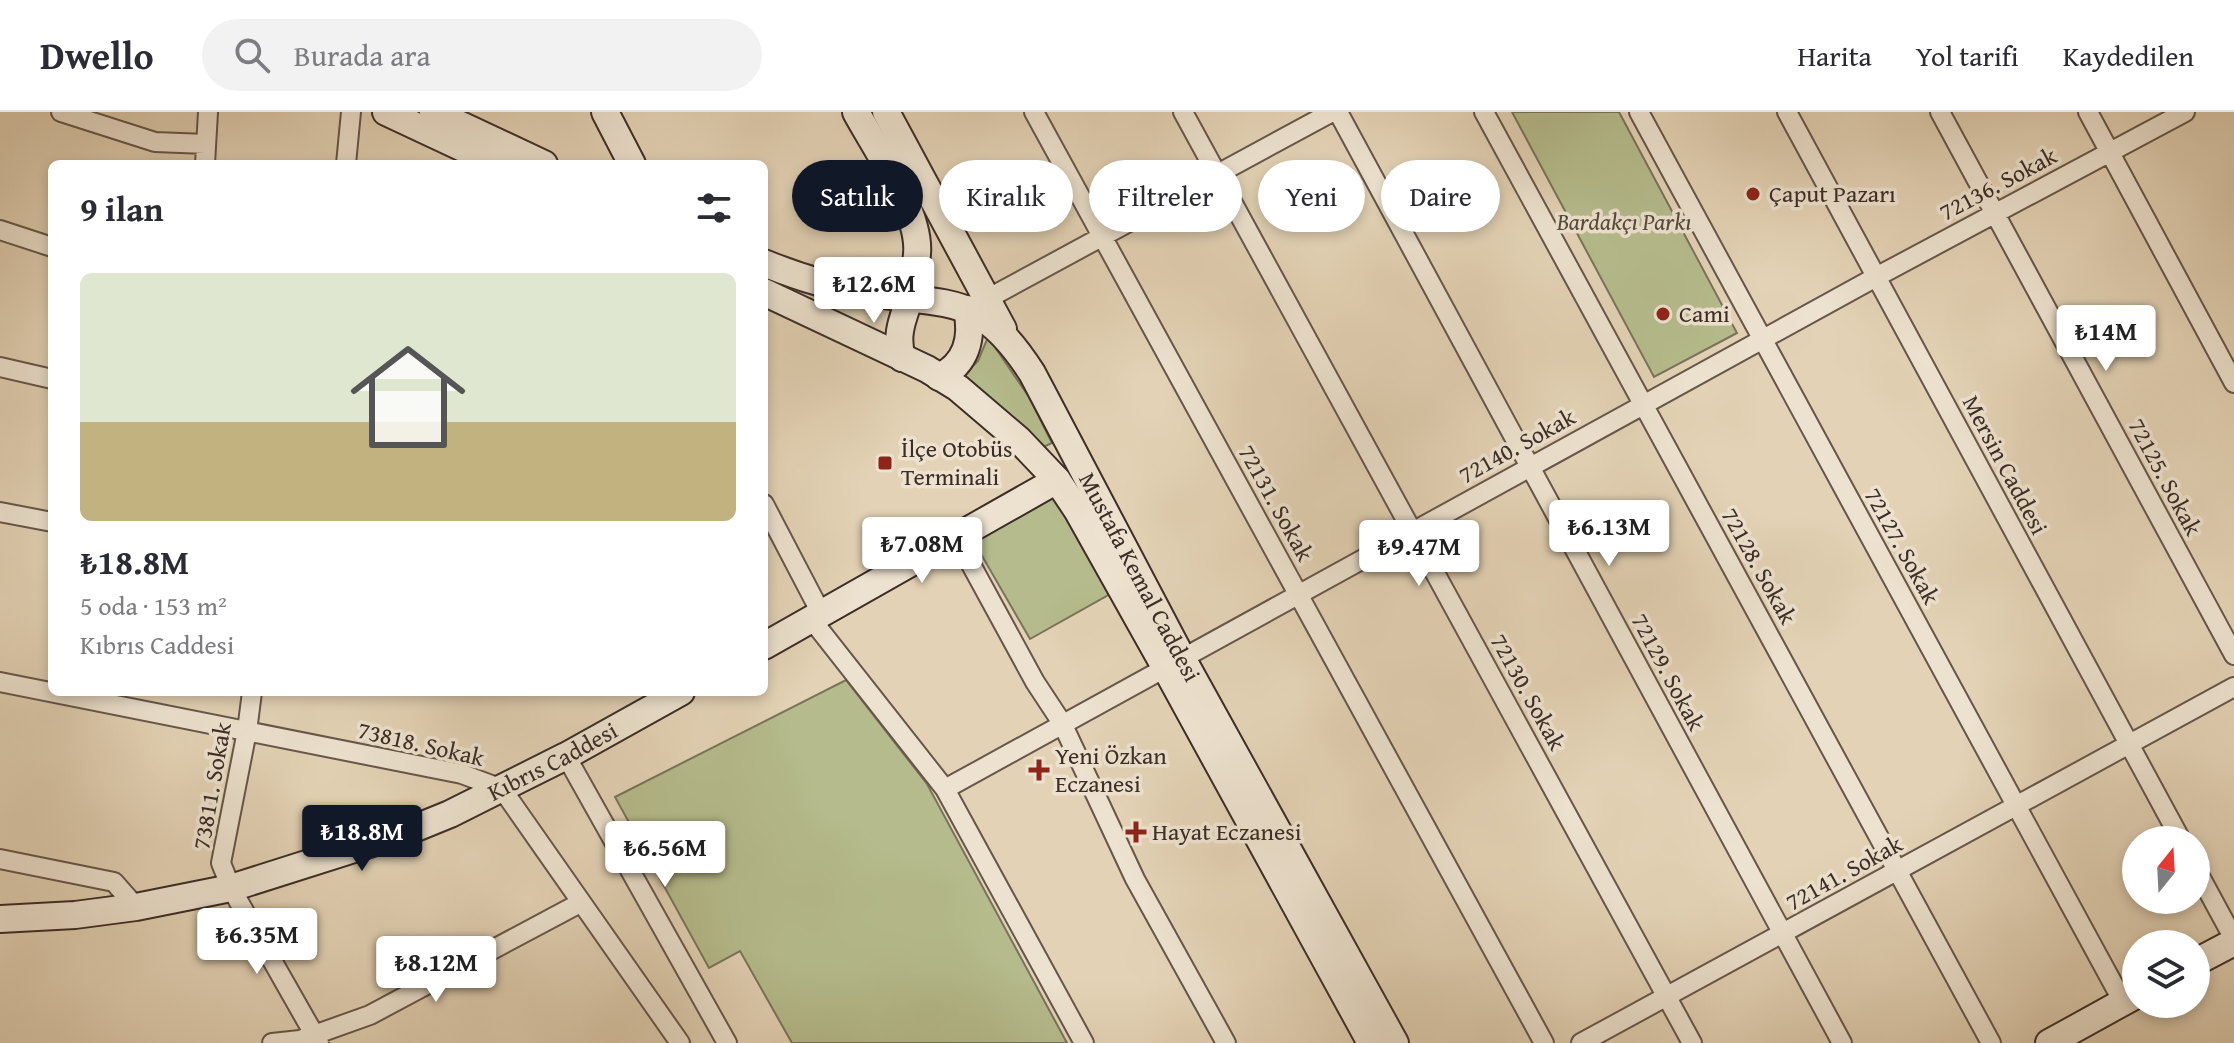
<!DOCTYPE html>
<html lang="tr">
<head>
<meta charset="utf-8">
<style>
	body { margin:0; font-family:"Gentium Book Plus",serif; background:#f2f2f3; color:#2b2b33; height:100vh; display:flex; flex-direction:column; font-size:30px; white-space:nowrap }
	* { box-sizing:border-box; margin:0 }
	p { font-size:26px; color:#7c7c81 }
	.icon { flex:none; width:44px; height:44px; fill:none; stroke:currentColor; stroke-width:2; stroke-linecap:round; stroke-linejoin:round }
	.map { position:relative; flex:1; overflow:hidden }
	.details { position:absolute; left:48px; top:48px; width:720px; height:536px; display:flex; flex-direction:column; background:#fff; border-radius:12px; box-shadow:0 4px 12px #0003 }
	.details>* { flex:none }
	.banner { position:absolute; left:792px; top:48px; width:760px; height:72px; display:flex; gap:16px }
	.needle { width:52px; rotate:18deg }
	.buttons { position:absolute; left:2122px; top:714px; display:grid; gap:16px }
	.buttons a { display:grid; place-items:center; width:88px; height:88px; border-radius:50%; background:#fff; box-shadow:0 4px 12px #0003; font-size:40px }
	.price { position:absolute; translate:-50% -68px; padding:0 18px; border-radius:8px; background:#fff; color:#222; font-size:26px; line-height:52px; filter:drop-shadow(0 2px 4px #0008) }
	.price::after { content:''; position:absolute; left:50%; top:48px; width:24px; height:18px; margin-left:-12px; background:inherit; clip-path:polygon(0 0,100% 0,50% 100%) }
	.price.current { background:#111827; color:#fff }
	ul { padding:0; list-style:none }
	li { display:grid; align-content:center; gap:16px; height:424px; padding:0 32px }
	li span { display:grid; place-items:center; height:248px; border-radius:12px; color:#555 }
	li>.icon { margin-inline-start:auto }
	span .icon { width:144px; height:144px; fill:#fffc; stroke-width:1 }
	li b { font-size:34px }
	h2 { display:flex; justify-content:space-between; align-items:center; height:96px; padding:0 32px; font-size:34px }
	.chip { padding:0 28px; border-radius:36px; background:#fff; box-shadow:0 4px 12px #0003; font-size:28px; line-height:72px }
	.chip.current { background:#111827; color:#fff }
	header { display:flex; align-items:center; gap:48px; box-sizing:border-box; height:112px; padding:0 40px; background:#fff; border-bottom:2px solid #e1e1e2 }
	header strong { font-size:38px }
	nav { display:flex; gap:44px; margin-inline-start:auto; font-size:28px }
	.search { width:560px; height:72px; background:#f2f2f3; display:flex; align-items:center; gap:20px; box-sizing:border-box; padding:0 28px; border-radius:44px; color:#7c7c81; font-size:30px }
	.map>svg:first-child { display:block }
	.green { fill:#b5bb8c; stroke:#78745a; stroke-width:2 }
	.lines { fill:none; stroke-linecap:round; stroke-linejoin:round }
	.street-casing { stroke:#66564a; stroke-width:22 }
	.secondary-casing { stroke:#3c2d27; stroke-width:30 }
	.street { stroke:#ede2cf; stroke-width:18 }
	.secondary { stroke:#ede2cf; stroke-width:26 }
	.poi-dot { fill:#8f2418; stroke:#ede2cf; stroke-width:3 }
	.labels { text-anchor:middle; stroke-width:7; stroke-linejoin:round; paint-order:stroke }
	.street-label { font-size:24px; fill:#3c2d27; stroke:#ede2cf }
	.poi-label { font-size:24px; fill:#3c2d27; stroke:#ede2cf; text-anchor:start }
	.park-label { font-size:24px; font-style:italic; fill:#54493b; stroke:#ede2cf }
</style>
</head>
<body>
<header>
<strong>Dwello</strong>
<div class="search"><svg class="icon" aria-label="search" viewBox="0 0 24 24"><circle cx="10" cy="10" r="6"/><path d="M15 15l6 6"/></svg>Burada ara</div>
<nav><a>Harita</a><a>Yol tarifi</a><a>Kaydedilen</a></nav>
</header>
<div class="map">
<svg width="2234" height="931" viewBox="0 0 2234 931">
	<rect width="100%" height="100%" fill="#e3d2b5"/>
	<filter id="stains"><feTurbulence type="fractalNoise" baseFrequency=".0025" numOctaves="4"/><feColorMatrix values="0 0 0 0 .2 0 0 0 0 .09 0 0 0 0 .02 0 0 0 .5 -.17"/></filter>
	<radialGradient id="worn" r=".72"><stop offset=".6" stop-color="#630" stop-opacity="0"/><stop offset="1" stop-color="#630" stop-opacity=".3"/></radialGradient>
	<!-- green -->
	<path class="green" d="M1512 0H1619L1737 221 1654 265Z
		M988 225 1029 285 1052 331 1041 336 962 265 978 249Z
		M1055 385 1110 482 1030 527 974 430Z
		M846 568 927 672 1067 931H792L740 839 709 856 615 685Z"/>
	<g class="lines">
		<defs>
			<path id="street" d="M61 0 155 30 206 32
				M1034 0 1544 931
				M1183 0 1692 931
				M1338 0 1842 931
				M1484 0 1991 931
				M1639 0 2123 890
				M1787 0 2181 728
				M1940 0 2234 543
				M2088 0 2234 271
				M205 52 208 0
				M346 52 351 0
				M0 118 52 135
				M987 187 1332 0
				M0 255 52 267
				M764 392 822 503
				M0 400 52 410
				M956 425 1035 570 1062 611 1135 767 1226 931
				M812 508 945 677 1084 931
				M0 570 462 662 502 677 680 931
				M252 580 247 619 221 751 231 776 319 931
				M566 644 727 931
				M945 677 1876 165 2185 0
				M0 747 114 770 136 795
				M2196 757 2234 827
				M272 931 300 928 370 903 580 791
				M1581 931 2234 575"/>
			<g id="secondary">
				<path d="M386 0 497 52"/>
				<path d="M433 0 544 52"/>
				<path d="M605 0 632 52"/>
				<path d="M856 0C876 37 921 101 917 142 916 156 914 173 910 185 903 207 895 222 902 246"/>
				<path d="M886 0 1003 217"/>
				<path id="s1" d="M764 151C798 165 834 176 870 181 953 194 981 182 1032 261L1182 546 1395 931"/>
				<path d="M764 180 927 257 958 276 1019 328 1057 368 1077 398 1165 555 1371 931"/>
				<path d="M939 265C967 252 973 225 967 197"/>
				<path d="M764 534 1057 368"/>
				<path id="s2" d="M0 807 75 803 136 795 231 776 401 722 450 702 566 644 681 580"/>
				<path d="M2196 850 2234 830"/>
				<path d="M2049 931 2136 883"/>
			</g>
		</defs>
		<!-- street casing -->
		<use href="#street" class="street-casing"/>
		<!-- secondary casing -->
		<use href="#secondary" class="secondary-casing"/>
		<!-- street -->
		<use href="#street" class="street"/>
		<!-- secondary -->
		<use href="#secondary" class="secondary"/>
	</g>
	<!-- markers -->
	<g class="poi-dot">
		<circle cx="1753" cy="82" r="8"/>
		<circle cx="1663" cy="202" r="8"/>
		<rect x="877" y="343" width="16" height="16" rx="4"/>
		<path d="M1035 646h8v8h8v8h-8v8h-8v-8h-8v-8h8z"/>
		<path d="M1132 708h8v8h8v8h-8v8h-8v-8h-8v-8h8z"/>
	</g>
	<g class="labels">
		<!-- street labels -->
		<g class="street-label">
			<text transform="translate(1998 72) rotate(-28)" y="8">72136. Sokak</text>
			<text transform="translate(1517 334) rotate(-29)" y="8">72140. Sokak</text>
			<text transform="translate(2005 353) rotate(62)" y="8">Mersin Caddesi</text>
			<text transform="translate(2165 365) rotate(62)" y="8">72125. Sokak</text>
			<text transform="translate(1276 391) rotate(61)" y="8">72131. Sokak</text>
			<text transform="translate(1902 434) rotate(61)" y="8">72127. Sokak</text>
			<text transform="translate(1759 454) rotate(61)" y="8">72128. Sokak</text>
			<text dy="8" stroke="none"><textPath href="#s1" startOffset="532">Mustafa Kemal Caddesi</textPath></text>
			<text transform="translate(1668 560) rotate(62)" y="8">72129. Sokak</text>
			<text transform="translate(1528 580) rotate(61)" y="8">72130. Sokak</text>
			<text transform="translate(421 632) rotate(13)" y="8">73818. Sokak</text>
			<text dy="8" stroke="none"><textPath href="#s2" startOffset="580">Kıbrıs Caddesi</textPath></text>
			<text transform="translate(212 674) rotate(-80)" y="8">73811. Sokak</text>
			<text transform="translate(1844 761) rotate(-29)" y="8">72141. Sokak</text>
		</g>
		<!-- poi labels -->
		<g class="poi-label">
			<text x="1769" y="90">Çaput Pazarı</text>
			<text x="1679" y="210">Cami</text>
			<text x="901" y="345">İlçe Otobüs<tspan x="901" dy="28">Terminali</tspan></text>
			<text x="1055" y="652">Yeni Özkan<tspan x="1055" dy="28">Eczanesi</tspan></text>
			<text x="1152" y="728">Hayat Eczanesi</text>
		</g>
		<!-- park labels -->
		<g class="park-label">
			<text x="1624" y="118">Bardakçı Parkı</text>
		</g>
	</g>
	<rect width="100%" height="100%" filter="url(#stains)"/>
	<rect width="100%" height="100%" fill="url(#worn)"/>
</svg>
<div class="buttons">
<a><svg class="needle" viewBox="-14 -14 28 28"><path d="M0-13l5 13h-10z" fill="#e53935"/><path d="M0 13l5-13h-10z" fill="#7c7c81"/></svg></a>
<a><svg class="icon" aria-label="layers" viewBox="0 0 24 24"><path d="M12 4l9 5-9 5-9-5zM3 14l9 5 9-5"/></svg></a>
</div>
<b class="price" style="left:874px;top:213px">₺12.6M</b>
<b class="price" style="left:2106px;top:261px">₺14M</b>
<b class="price" style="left:1609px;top:456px">₺6.13M</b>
<b class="price" style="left:922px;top:473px">₺7.08M</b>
<b class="price" style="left:1419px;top:476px">₺9.47M</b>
<b class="price current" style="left:362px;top:761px">₺18.8M</b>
<b class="price" style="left:665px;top:777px">₺6.56M</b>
<b class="price" style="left:257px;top:864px">₺6.35M</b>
<b class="price" style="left:436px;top:892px">₺8.12M</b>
<div class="banner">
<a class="chip current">Satılık</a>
<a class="chip">Kiralık</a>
<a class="chip">Filtreler</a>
<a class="chip">Yeni</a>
<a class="chip">Daire</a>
</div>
<section class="details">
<h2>9 ilan<svg class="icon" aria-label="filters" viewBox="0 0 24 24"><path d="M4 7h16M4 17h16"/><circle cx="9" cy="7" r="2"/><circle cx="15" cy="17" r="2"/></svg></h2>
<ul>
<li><span style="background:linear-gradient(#dfe7d0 60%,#c2b280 0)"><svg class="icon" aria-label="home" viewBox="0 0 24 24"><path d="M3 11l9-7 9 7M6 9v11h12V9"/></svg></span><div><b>₺18.8M</b><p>5 oda · 153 m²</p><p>Kıbrıs Caddesi</p></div></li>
</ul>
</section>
</div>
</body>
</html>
